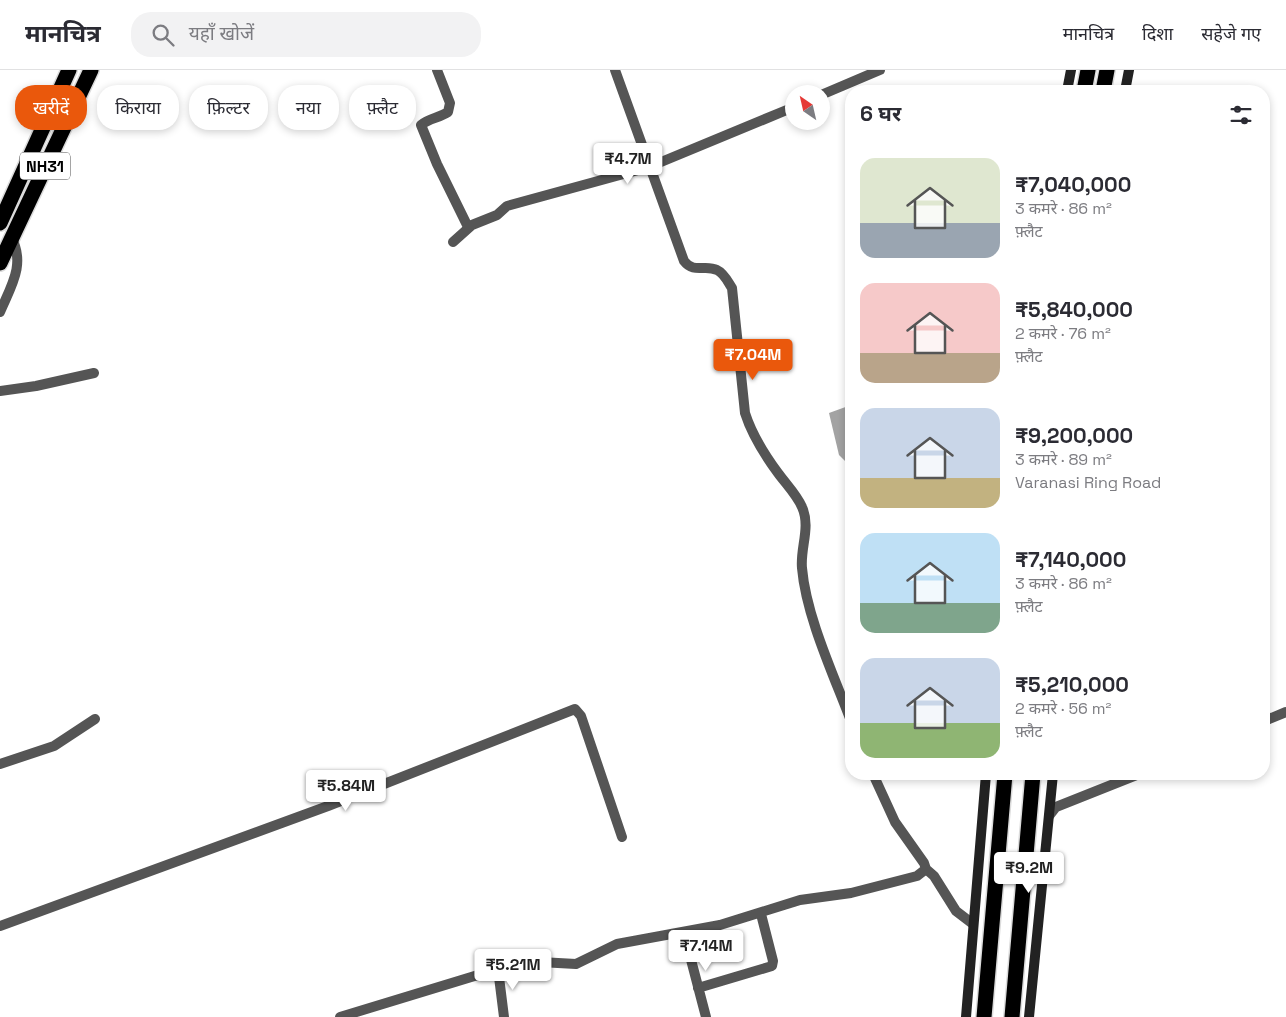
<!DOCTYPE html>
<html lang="hi">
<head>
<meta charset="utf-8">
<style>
	body { margin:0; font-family:"Space Grotesk","Noto Sans Devanagari",sans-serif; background:#f2f2f3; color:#2b2b33; height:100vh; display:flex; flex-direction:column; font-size:19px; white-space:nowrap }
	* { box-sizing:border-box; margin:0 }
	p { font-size:16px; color:#7c7c81 }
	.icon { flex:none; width:28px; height:28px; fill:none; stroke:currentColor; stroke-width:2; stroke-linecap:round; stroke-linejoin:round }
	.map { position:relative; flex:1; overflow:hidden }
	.panel { position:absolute; left:845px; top:15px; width:425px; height:695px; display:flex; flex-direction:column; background:#fff; border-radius:20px; box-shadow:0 2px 8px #0003 }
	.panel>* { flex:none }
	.hud { position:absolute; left:15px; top:15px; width:475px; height:45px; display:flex; gap:10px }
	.needle { width:32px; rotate:326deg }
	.tools { position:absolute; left:785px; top:15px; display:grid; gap:10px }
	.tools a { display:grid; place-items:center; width:45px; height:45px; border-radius:50%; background:#fff; box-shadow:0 2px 8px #0003; font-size:25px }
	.price { position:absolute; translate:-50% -42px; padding:0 11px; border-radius:5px; background:#fff; color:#222; font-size:16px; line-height:32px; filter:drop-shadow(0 1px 2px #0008) }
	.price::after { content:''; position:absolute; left:50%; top:30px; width:15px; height:11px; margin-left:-8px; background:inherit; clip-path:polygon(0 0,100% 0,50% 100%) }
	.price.current { background:#ea580c; color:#fff }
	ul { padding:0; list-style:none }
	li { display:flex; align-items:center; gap:15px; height:125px; padding:0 15px }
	li span { display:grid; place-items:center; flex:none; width:140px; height:100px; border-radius:15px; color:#555 }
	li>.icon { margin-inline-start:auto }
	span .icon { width:60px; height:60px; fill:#fffc; stroke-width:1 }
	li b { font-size:21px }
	h2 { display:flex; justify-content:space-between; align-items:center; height:60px; padding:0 15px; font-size:21px }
	.chip { padding:0 18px; border-radius:20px; background:#fff; box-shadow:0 2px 8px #0003; font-size:18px; line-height:45px }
	.chip.current { background:#ea580c; color:#fff }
	header { display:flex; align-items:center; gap:30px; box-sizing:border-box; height:70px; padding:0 25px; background:#fff; border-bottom:1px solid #e1e1e2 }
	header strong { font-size:24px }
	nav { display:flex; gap:28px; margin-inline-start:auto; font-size:18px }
	.search { width:350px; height:45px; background:#f2f2f3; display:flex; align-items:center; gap:12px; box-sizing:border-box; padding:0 18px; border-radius:20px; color:#7c7c81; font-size:19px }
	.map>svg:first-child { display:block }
	.water { fill:#a3a3a3 }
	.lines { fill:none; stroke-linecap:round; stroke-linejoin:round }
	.highway-casing { stroke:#dbdbdb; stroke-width:18 }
	.street { stroke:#555; stroke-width:10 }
	.secondary { stroke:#222; stroke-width:10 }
	.highway { stroke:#000; stroke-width:15 }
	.labels { text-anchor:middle; stroke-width:4; stroke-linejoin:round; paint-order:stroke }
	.shield { fill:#fff; stroke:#4c4c4c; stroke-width:1 }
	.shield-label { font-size:16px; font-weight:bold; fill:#000 }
</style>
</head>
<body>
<header>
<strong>मानचित्र</strong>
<div class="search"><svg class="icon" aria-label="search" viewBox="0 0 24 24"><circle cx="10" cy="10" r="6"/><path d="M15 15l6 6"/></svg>यहाँ खोजें</div>
<nav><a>मानचित्र</a><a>दिशा</a><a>सहेजे गए</a></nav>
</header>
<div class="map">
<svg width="1286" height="947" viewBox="0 0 1286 947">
	<rect width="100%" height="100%" fill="#fff"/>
	<!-- water -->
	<path class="water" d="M851 335V390L846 392 839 385 829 343Z"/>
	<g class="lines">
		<defs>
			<path id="highway" d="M1084 21 1088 0
				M1103 21 1107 0
				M0 153 69 0
				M0 193 91 0
				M984 947 1005 704
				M1012 947 1033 704"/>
		</defs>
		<!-- highway casing -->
		<use href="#highway" class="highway-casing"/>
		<!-- street -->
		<path class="street" d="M437 0 450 33 448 42C439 48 429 48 421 55L437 94 468 157
			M615 0 684 191C694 204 705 194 717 200 724 203 728 212 732 218L745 343C752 365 764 384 778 403 786 414 797 425 802 437 811 457 800 478 802 498 806 546 834 606 851 651
			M821 25 880 0
			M453 172 472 155 497 145 507 136 649 97 794 37
			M0 242C11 216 26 194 11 167
			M0 321 36 316 94 303
			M1264 651 1286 642
			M0 694 54 676 95 649
			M1049 746 1056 737 1139 704
			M926 799 934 806 956 841 973 854
			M0 856 328 736 575 639 581 646 622 767
			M684 863 706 947
			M498 899 504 947
			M698 918 772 896 773 891 761 844
			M340 947 491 901 540 892 576 894 617 874 720 855 800 830 851 823 917 806 926 799 924 793 895 752 873 704"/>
		<!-- secondary -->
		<path class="secondary" d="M1067 21 1071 0
			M1125 21 1129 0
			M966 947 986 704
			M1029 947 1053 704"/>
		<!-- highway -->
		<use href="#highway" class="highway"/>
	</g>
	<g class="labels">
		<!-- shield labels -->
		<rect class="shield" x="20" y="82.5" width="50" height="27" rx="4"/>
		<g class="shield-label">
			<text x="45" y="102">NH31</text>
		</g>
	</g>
</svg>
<div class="tools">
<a><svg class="needle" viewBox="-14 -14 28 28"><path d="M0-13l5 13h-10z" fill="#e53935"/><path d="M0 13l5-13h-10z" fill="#7c7c81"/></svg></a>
</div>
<b class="price" style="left:628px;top:115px">₹4.7M</b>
<b class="price current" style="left:753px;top:311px">₹7.04M</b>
<b class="price" style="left:346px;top:742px">₹5.84M</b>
<b class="price" style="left:1029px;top:824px">₹9.2M</b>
<b class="price" style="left:706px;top:902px">₹7.14M</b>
<b class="price" style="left:513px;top:921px">₹5.21M</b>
<div class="hud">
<a class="chip current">खरीदें</a>
<a class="chip">किराया</a>
<a class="chip">फ़िल्टर</a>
<a class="chip">नया</a>
<a class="chip">फ़्लैट</a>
</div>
<section class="panel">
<h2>6 घर<svg class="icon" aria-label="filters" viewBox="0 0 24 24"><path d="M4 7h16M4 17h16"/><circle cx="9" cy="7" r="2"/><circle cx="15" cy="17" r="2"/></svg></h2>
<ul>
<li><span style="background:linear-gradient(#dfe7d0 65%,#9aa5b1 0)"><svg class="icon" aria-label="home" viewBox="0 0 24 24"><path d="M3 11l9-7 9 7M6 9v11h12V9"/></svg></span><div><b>₹7,040,000</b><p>3 कमरे · 86 m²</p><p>फ़्लैट</p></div></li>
<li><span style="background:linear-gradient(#f6c9c9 70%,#b9a48a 0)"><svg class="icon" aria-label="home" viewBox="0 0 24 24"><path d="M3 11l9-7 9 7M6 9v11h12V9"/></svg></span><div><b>₹5,840,000</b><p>2 कमरे · 76 m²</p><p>फ़्लैट</p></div></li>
<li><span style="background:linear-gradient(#c9d6e8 70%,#c2b280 0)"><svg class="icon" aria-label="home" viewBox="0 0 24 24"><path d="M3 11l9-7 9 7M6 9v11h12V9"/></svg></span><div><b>₹9,200,000</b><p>3 कमरे · 89 m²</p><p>Varanasi Ring Road</p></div></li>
<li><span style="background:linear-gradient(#bfe0f5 70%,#7fa58c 0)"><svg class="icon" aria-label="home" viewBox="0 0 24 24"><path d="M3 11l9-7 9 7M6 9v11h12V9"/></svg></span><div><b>₹7,140,000</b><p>3 कमरे · 86 m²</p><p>फ़्लैट</p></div></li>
<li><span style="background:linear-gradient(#c9d6e8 65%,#8fb573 0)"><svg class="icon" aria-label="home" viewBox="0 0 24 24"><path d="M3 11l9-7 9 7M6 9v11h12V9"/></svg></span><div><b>₹5,210,000</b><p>2 कमरे · 56 m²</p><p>फ़्लैट</p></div></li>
</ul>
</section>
</div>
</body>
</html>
